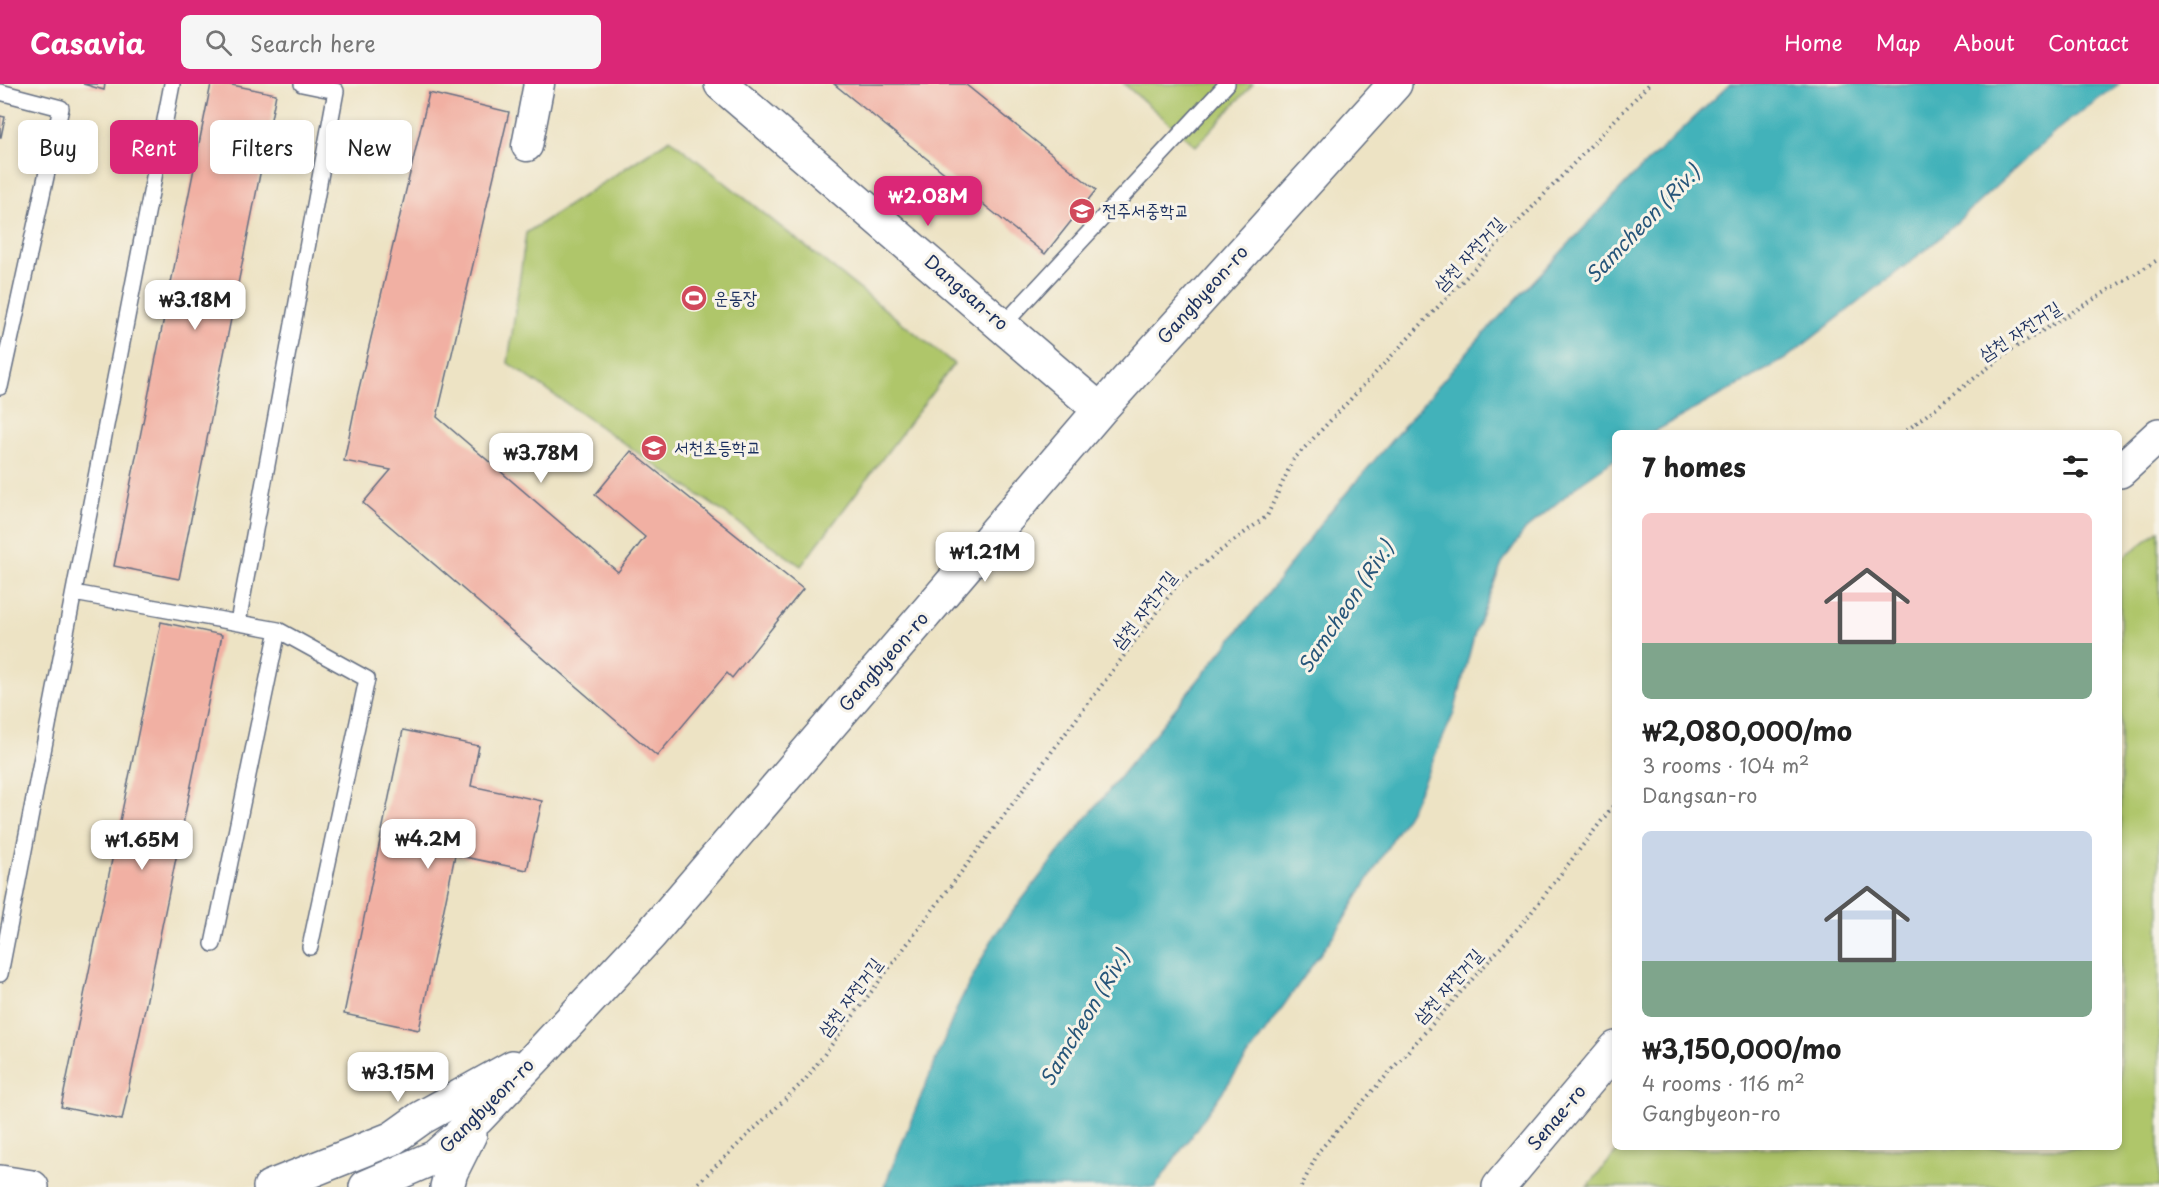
<!DOCTYPE html>
<html lang="en">
<head>
<meta charset="utf-8">
<style>
	body { margin:0; font-family:"Playpen Sans","Poor Story",sans-serif; background:#f6f6f6; color:#222; height:100vh; display:flex; flex-direction:column; font-size:22px; white-space:nowrap }
	* { box-sizing:border-box; margin:0 }
	p { font-size:20px; color:#767676 }
	.icon { flex:none; width:33px; height:33px; fill:none; stroke:currentColor; stroke-width:2; stroke-linecap:round; stroke-linejoin:round }
	.map { position:relative; flex:1; overflow:hidden }
	.panel { position:absolute; left:1612px; top:346px; width:510px; height:720px; display:flex; flex-direction:column; background:#fff; border-radius:9px; box-shadow:0 3px 9px #0003 }
	.panel>* { flex:none }
	.hud { position:absolute; left:18px; top:36px; width:570px; height:54px; display:flex; gap:12px }
	.price { position:absolute; translate:-50% -51px; padding:0 14px; border-radius:12px; background:#fff; color:#222; font-size:20px; line-height:39px; filter:drop-shadow(0 2px 3px #0008) }
	.price::after { content:''; position:absolute; left:50%; top:36px; width:18px; height:14px; margin-left:-9px; background:inherit; clip-path:polygon(0 0,100% 0,50% 100%) }
	.price.current { background:#db2777; color:#fff }
	ul { padding:0; list-style:none }
	li { display:grid; align-content:center; gap:12px; height:318px; padding:0 30px }
	li span { display:grid; place-items:center; height:186px; border-radius:9px; color:#555 }
	li>.icon { margin-inline-start:auto }
	span .icon { width:108px; height:108px; fill:#fffc; stroke-width:1 }
	li b { font-size:26px }
	h2 { display:flex; justify-content:space-between; align-items:center; height:72px; padding:0 30px; font-size:26px }
	.chip { padding:0 21px; border-radius:9px; background:#fff; box-shadow:0 3px 9px #0003; font-size:21px; line-height:54px }
	.chip.current { background:#db2777; color:#fff }
	header { display:flex; align-items:center; gap:36px; box-sizing:border-box; height:84px; padding:0 30px; background:#db2777; color:#fff }
	header strong { font-size:28px }
	nav { display:flex; gap:33px; margin-inline-start:auto; font-size:21px }
	.search { width:420px; height:54px; background:#f6f6f6; display:flex; align-items:center; gap:15px; box-sizing:border-box; padding:0 21px; border-radius:9px; color:#767676; font-size:22px }
	.map>svg:first-child { display:block }
	.green { fill:#afc66b; stroke:#657a64; stroke-width:1.5 }
	.water { fill:#42b2ba; stroke:#2e708c; stroke-width:1.5 }
	.building { fill:#f1b0a3 }
	.lines { fill:none; stroke-linecap:round; stroke-linejoin:round }
	.service-casing { stroke:#646e82; stroke-width:18 }
	.minor-casing { stroke:#646e82; stroke-width:33 }
	.tertiary-casing { stroke:#646e82; stroke-width:36 }
	.path { stroke:#646e82; stroke-width:4; stroke-dasharray:1.5 4.5; stroke-linecap:butt }
	.service { stroke:#fff; stroke-width:15 }
	.minor { stroke:#fff; stroke-width:30 }
	.tertiary { stroke:#fff; stroke-width:33 }
	.labels { text-anchor:middle; stroke-width:6; stroke-linejoin:round; paint-order:stroke }
	.poi-label { font-size:18px; fill:#1b2f5e; stroke:#f7f3e8; text-anchor:start }
	.street-label { font-size:18px; fill:#1b2f5e; stroke:#f7f3e8 }
	.water-label { font-size:20px; font-style:italic; fill:#27567a; stroke:#f7f3e8 }
</style>
</head>
<body>
<header>
<strong>Casavia</strong>
<div class="search"><svg class="icon" aria-label="search" viewBox="0 0 24 24"><circle cx="10" cy="10" r="6"/><path d="M15 15l6 6"/></svg>Search here</div>
<nav><a>Home</a><a>Map</a><a>About</a><a>Contact</a></nav>
</header>
<div class="map">
<svg width="2159" height="1103" viewBox="0 0 2159 1103">
	<rect width="100%" height="100%" fill="#f7f3e8"/>
	<filter id="ink" filterUnits="userSpaceOnUse"><feTurbulence type="fractalNoise" baseFrequency=".0167" numOctaves="2"/><feDisplacementMap in="SourceGraphic" scale="12" xChannelSelector="R" yChannelSelector="G"/><feConvolveMatrix kernelMatrix="1 2 1 2 8 2 1 2 1" color-interpolation-filters="sRGB"/></filter>
	<filter id="wash" filterUnits="userSpaceOnUse"><feTurbulence type="fractalNoise" baseFrequency=".008" numOctaves="4" result="noise"/><feDisplacementMap in="SourceGraphic" scale="24" xChannelSelector="R" yChannelSelector="G"/><feGaussianBlur stdDeviation="1.35" result="paint"/><feColorMatrix in="noise" values="0 0 0 0 0 0 0 0 0 0 0 0 0 0 0 0 0 1.4 0 .05"/><feComposite in="paint" operator="in"/></filter>
	<g filter="url(#wash)">
		<rect width="100%" height="100%" fill="#ede3c4"/>
		<!-- green -->
		<path class="green" d="M1124 0H1253L1196 62Z
			M670 55 954 280 801 482 508 279 526 149Z
			M2159 446V1103H1587L1620 1064H2120V477Z"/>
		<!-- water -->
		<path class="water" d="M1730 0H2119L2063 41 1933 160 1785 275 1652 349 1616 350 1615 375 1582 398 1525 446 1502 479 1475 548 1454 629 1412 723 1340 842 1155 1103H884L959 919 994 852 1058 769 1264 515 1325 434 1475 259 1636 89Z"/>
		<g id="blocks">
			<!-- building -->
			<path class="building" d="M83 0H105L104 6Z
				M211 0H227L276 10 179 495 114 482Z
				M834 0H965L1096 106 1045 170Z
				M429 9 509 28 437 333 618 488 645 453 595 411 631 367 803 505 732 594 727 589 657 672 363 419 391 386 344 377 357 313Z
				M0 32 5 33 1 53H0Z
				M161 538 222 551 122 1036 61 1023Z
				M403 646 479 662 471 702 542 717 527 786 455 771 419 946 344 930Z"/>
		</g>
	</g>
	<g filter="url(#ink)">
		<use href="#blocks" fill-opacity="0" stroke="#646e82" stroke-width="1.5"/>
		<g class="lines">
			<defs>
				<path id="service" d="M0 8 61 24 0 303
					M1003 241 1227 0
					M74 509 278 546 213 860
					M238 538 336 7 302 0
					M278 546 367 595 310 863
					M0 890 172 0"/>
				<path id="minor" d="M527 62 539 0"/>
				<path id="tertiary" d="M721 0 1100 326
					M2120 387 2159 351
					M0 1098 32 1103
					M270 1103 393 1054 421 1034 513 983
					M366 1103 435 1073 477 1035 541 968 650 851 1100 326 1395 0
					M447 1103 451 1088 470 1050
					M1499 1103 1616 964"/>
			</defs>
			<!-- service casing -->
			<use href="#service" class="service-casing"/>
			<!-- minor casing -->
			<use href="#minor" class="minor-casing"/>
			<!-- tertiary casing -->
			<use href="#tertiary" class="tertiary-casing"/>
			<!-- path -->
			<path class="path" d="M1902 350 2011 266 2159 175
				M694 1103 805 996 1180 497 1267 432 1293 376 1649 0
				M1301 1103 1319 1067 1527 834 1616 718"/>
			<!-- service -->
			<use href="#service" class="service"/>
			<!-- minor -->
			<use href="#minor" class="minor"/>
			<!-- tertiary -->
			<use href="#tertiary" class="tertiary"/>
		</g>
	</g>
	<!-- icons -->
	<defs>
		<symbol id="school-disc" viewBox="-11 -11 22 22"><circle r="9.5" fill="#d1495b" stroke="#f7f3e8"/><path d="M0-5L7-2L0 1L-7-2ZM-4 1L0 2.5L4 1V4Q0 6-4 4Z" fill="#fff"/></symbol>
		<symbol id="stadium-disc" viewBox="-11 -11 22 22"><circle r="9.5" fill="#d1495b" stroke="#f7f3e8"/><path d="M0-5a6.5 5 0 1 0 0 10a6.5 5 0 1 0 0-10ZM-3.5-1.8h7v3.6h-7Z" fill="#fff"/></symbol>
	</defs>
	<g fill-rule="evenodd">
		<use href="#school-disc" x="1067" y="112" width="30" height="30"/>
		<use href="#stadium-disc" x="679" y="199" width="30" height="30"/>
		<use href="#school-disc" x="639" y="349" width="30" height="30"/>
	</g>
	<g class="labels">
		<!-- poi labels -->
		<g class="poi-label">
			<text x="1102" y="133">전주서중학교</text>
			<text x="714" y="220">운동장</text>
			<text x="674" y="370">서천초등학교</text>
		</g>
		<!-- street labels -->
		<g class="street-label">
			<text transform="translate(1469 170) rotate(-47)" y="6">삼천 자전거길</text>
			<text transform="translate(966 209) rotate(41)" y="6">Dangsan-ro</text>
			<text transform="translate(1203 211) rotate(-48)" y="6">Gangbyeon-ro</text>
			<text transform="translate(2020 247) rotate(-33)" y="6">삼천 자전거길</text>
			<text transform="translate(1144 526) rotate(-52)" y="6">삼천 자전거길</text>
			<text transform="translate(884 578) rotate(-49)" y="6">Gangbyeon-ro</text>
			<text transform="translate(1448 902) rotate(-48)" y="6">삼천 자전거길</text>
			<text transform="translate(850 913) rotate(-53)" y="6">삼천 자전거길</text>
			<text transform="translate(487 1022) rotate(-45)" y="6">Gangbyeon-ro</text>
			<text transform="translate(1557 1034) rotate(-50)" y="6">Senae-ro</text>
		</g>
		<!-- water labels -->
		<g class="water-label">
			<text transform="translate(1643 140) rotate(-46)" y="7">Samcheon (Riv.)</text>
			<text transform="translate(1346 523) rotate(-56)" y="7">Samcheon (Riv.)</text>
			<text transform="translate(1085 934) rotate(-59)" y="7">Samcheon (Riv.)</text>
		</g>
	</g>
</svg>
<b class="price current" style="left:928px;top:143px">₩2.08M</b>
<b class="price" style="left:195px;top:247px">₩3.18M</b>
<b class="price" style="left:541px;top:400px">₩3.78M</b>
<b class="price" style="left:985px;top:499px">₩1.21M</b>
<b class="price" style="left:428px;top:786px">₩4.2M</b>
<b class="price" style="left:142px;top:787px">₩1.65M</b>
<b class="price" style="left:398px;top:1019px">₩3.15M</b>
<div class="hud">
<a class="chip">Buy</a>
<a class="chip current">Rent</a>
<a class="chip">Filters</a>
<a class="chip">New</a>
</div>
<section class="panel">
<h2>7 homes<svg class="icon" aria-label="filters" viewBox="0 0 24 24"><path d="M4 7h16M4 17h16"/><circle cx="9" cy="7" r="2"/><circle cx="15" cy="17" r="2"/></svg></h2>
<ul>
<li><span style="background:linear-gradient(#f6c9c9 70%,#7fa58c 0)"><svg class="icon" aria-label="home" viewBox="0 0 24 24"><path d="M3 11l9-7 9 7M6 9v11h12V9"/></svg></span><div><b>₩2,080,000/mo</b><p>3 rooms · 104 m²</p><p>Dangsan-ro</p></div></li>
<li><span style="background:linear-gradient(#c9d6e8 70%,#7fa58c 0)"><svg class="icon" aria-label="home" viewBox="0 0 24 24"><path d="M3 11l9-7 9 7M6 9v11h12V9"/></svg></span><div><b>₩3,150,000/mo</b><p>4 rooms · 116 m²</p><p>Gangbyeon-ro</p></div></li>
</ul>
</section>
</div>
</body>
</html>
